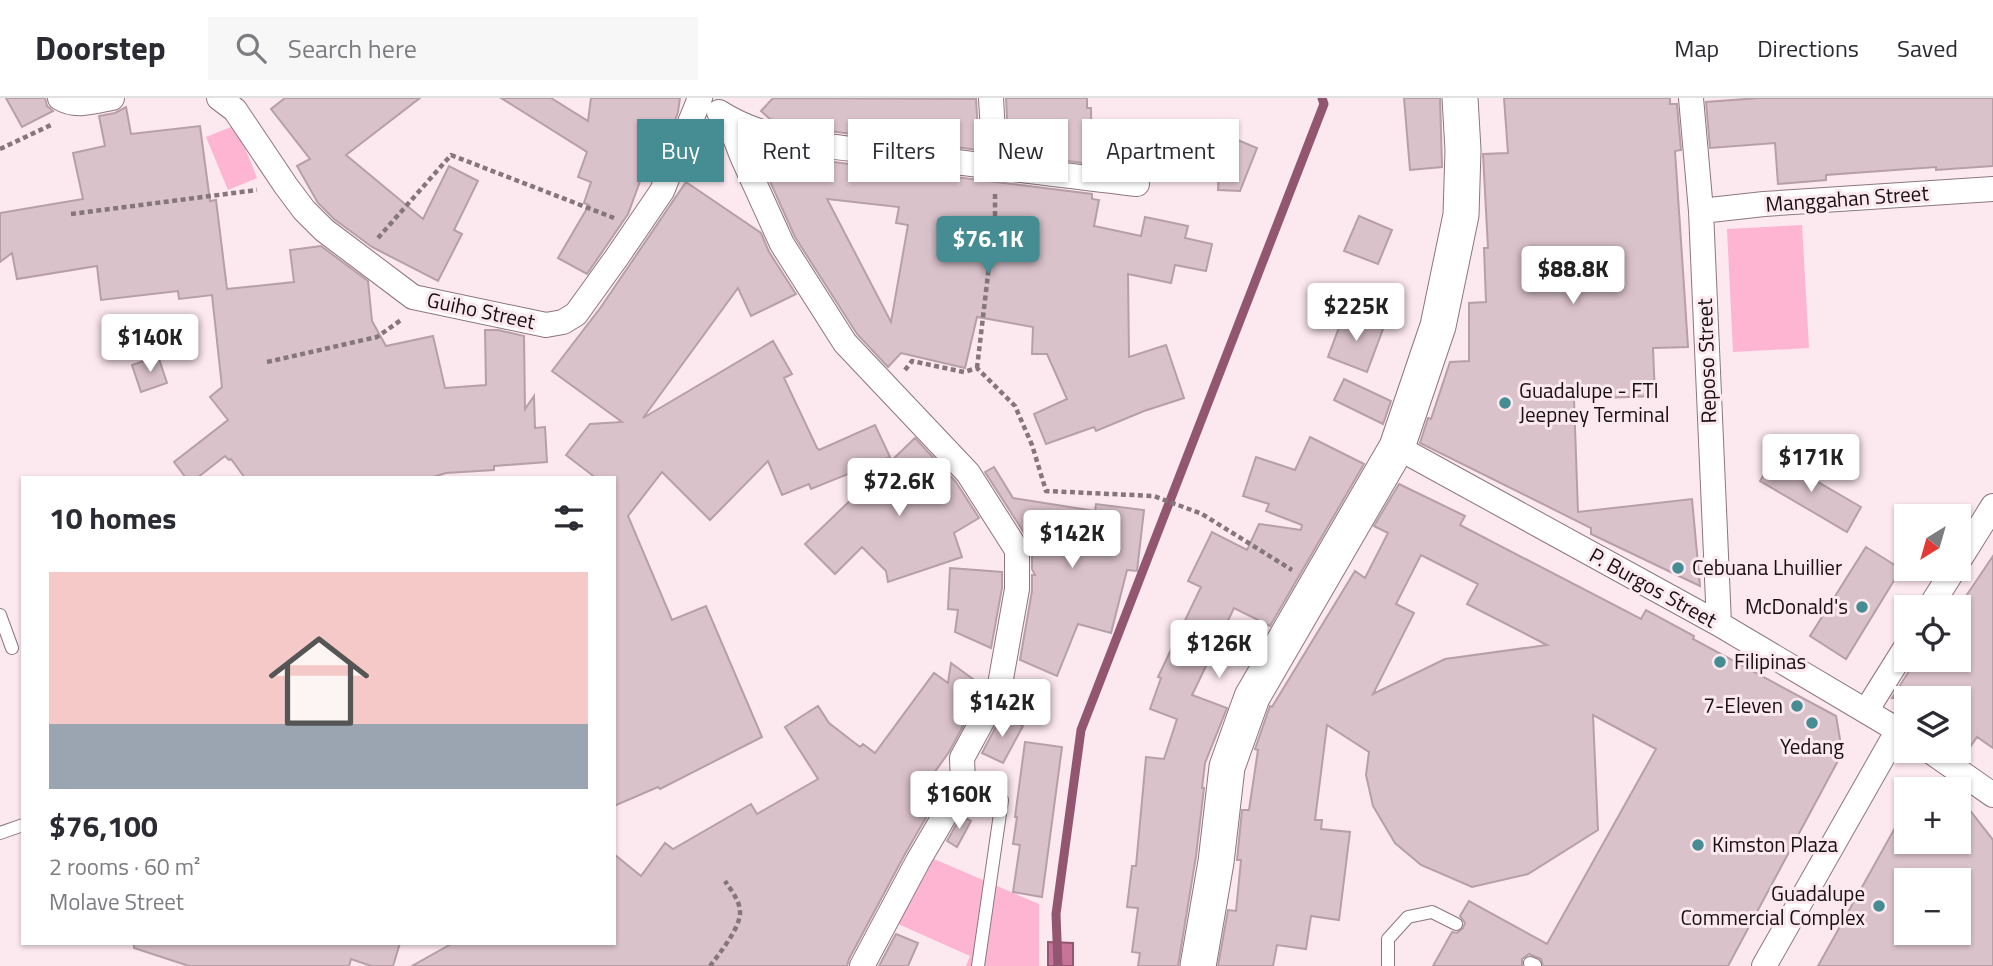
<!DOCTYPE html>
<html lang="en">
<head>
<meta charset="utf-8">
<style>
	body { margin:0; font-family:"Titillium Web",sans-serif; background:#f7f7f7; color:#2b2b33; height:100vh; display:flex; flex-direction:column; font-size:26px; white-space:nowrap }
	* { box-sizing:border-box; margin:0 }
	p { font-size:23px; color:#7c7c81 }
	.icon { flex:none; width:38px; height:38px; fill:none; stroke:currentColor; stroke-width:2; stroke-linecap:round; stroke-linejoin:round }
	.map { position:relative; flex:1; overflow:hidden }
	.panel { position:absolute; left:21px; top:378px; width:595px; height:469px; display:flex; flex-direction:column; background:#fff; border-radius:0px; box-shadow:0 2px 5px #0004 }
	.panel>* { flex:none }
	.guide { position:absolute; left:637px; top:21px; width:665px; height:63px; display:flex; gap:14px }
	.needle { width:46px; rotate:217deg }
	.buttons { position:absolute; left:1894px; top:406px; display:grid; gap:14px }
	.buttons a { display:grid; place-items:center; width:77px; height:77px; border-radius:0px; background:#fff; box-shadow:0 2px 5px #0004; font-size:35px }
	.price { position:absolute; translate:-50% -60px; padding:0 16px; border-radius:7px; background:#fff; color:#222; font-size:23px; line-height:46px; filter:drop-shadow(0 2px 4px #0008) }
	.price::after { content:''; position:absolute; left:50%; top:42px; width:21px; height:16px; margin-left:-10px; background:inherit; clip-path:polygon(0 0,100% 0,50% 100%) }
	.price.current { background:#458d93; color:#fff }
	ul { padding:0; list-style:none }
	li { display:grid; align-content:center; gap:14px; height:371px; padding:0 28px }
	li+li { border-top:2px solid #e1e1e2 }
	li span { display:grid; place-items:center; height:217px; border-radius:0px; color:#555 }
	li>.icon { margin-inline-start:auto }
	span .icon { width:126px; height:126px; fill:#fffc; stroke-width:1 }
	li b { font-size:30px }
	h2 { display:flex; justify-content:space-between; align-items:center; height:84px; padding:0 28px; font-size:30px }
	.pill { padding:0 24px; border-radius:0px; background:#fff; box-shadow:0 2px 5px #0004; font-size:24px; line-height:63px }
	.pill.current { background:#458d93; color:#fff }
	header { display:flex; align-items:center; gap:42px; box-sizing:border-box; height:98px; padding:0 35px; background:#fff; border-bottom:2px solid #e1e1e2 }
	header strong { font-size:33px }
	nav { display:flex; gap:38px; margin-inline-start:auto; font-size:24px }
	.search { width:490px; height:63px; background:#f7f7f7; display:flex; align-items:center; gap:18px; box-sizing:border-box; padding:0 24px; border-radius:0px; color:#7c7c81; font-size:26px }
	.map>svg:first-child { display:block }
	.green { fill:#fdb5d2 }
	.water { fill:#c87499; stroke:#935671; stroke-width:2 }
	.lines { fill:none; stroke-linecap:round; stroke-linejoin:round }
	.stream { stroke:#935671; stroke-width:9 }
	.building { fill:#dac2cb; stroke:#b79fa8; stroke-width:2; fill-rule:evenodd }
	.lane-casing { stroke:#8d767f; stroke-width:14 }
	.street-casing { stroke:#8d767f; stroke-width:26 }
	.secondary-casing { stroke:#8d767f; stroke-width:37 }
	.path { stroke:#84767b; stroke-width:4.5; stroke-dasharray:5 3.5; stroke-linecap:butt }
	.lane { stroke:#fff; stroke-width:12 }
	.street { stroke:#fff; stroke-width:24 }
	.secondary { stroke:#fff; stroke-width:35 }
	.poi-dot { fill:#458d93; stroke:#fce8ef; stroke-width:2.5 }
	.labels { text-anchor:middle; stroke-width:6; stroke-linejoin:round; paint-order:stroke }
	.street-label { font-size:21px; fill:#181013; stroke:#fce8ef }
	.poi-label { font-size:21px; fill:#181013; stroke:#fce8ef; text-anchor:start }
</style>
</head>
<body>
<header>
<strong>Doorstep</strong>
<div class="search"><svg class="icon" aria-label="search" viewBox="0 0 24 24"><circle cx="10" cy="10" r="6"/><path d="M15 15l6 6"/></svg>Search here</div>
<nav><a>Map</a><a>Directions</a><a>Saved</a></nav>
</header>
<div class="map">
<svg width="1993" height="868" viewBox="0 0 1993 868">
	<rect width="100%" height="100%" fill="#fce8ef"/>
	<!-- green -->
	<path class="green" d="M236 27 257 80 228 92 206 39Z
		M1802 127 1809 250 1733 254 1727 131Z
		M934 761 1039 806V868H966L970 858 896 825Z"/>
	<!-- water -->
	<path class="water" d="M1048 844 1073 845V868H1048Z"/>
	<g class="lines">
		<!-- stream -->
		<path class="stream" d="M1058 868 1056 816 1081 632 1324 6 1322 0"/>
	</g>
	<!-- building -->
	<path class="building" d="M6 0H45L47 8 53 13 22 29Z
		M285 0H420L346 57 423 121 449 68 478 83 454 132 462 136 438 183 372 149 334 121 318 105 297 68 310 61 271 11Z
		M501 0H551L588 23 591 0H680L678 14 673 28 661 26 628 116 587 176 558 160 589 107 584 105 591 84 578 79 587 54Z
		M773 0 976 1 979 52 829 33 785 25 770 21 761 13Z
		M1006 0H1087V10H1091L1092 66 1009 56Z
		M1404 0H1440L1442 69 1410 72Z
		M1504 0H1670V6H1677L1681 52 1675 53 1688 249 1653 250 1655 298 1574 301 1578 414 1692 401 1700 488 1591 436V430L1420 345 1428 320 1431 321 1450 264 1469 263V205L1486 204 1484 150H1488L1483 56 1508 55Z
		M1759 0H1993V68L1936 72V69L1826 77V82L1778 86 1775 45 1710 50 1706 4Z
		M126 9 131 36 200 28 210 103 216 102 227 191 294 184 290 152 321 148 368 183 372 223 386 248 433 238 445 290 486 287 485 232H498L524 238 525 311 534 298 535 330 545 329 547 364 494 368V372L446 375 430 380H245L231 361 229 362 225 358 197 380H186L174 364 228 322 210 299 222 289 212 197 179 201 178 193 101 202 97 168 17 181 12 155 0 164V115L83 101 73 55 105 48 99 18 115 15Z
		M1221 35 1257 50 1240 93 1218 92Z
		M784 55 825 63 1092 96V101L1099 102 1094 128 1141 138 1145 119 1188 128 1185 140 1212 146 1206 173 1175 167 1171 185 1128 176 1129 259 1166 247 1184 300 1144 313 1096 333 1094 329 1046 346 1034 316 1067 301 1047 256H1032L1033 229 977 219 965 270 901 255 888 269 857 236 795 139 760 61ZM827 101 899 109 896 125 908 127 891 224Z
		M686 84 761 135 769 154 796 196 751 218 738 190 643 320 773 243 792 276 784 280 817 350 819 352 875 327 890 359 811 391 809 386 782 397 768 363 710 422 662 374 628 418 672 522 706 508 762 639 660 691 658 689 614 708V380H596L566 357 590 326 622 324 552 273 601 209Z
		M1359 118 1392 132 1378 166 1344 153Z
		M1344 216 1383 231 1367 274 1328 259Z
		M158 258 167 285 141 294 132 267Z
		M1344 281 1391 303 1383 326 1334 302Z
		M1310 339 1364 366 1270 528 1234 510 1192 597 1227 610 1205 665 1202 690H1204L1196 758 1178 868H1138L1140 855 1132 854 1138 810 1127 809 1132 768H1136L1146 659 1164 661 1177 621 1150 611 1161 580 1158 579 1201 489 1188 483 1212 434 1247 452 1259 426 1301 432 1302 427 1266 413 1269 406 1243 398 1256 359 1295 372Z
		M915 340 956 384 979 420 954 435 962 459 888 484 886 473 862 449 835 476 805 446Z
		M1775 359 1861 409 1847 434 1760 383Z
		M994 369 1013 400 1095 413 1096 406 1144 412 1137 473 1127 472 1111 535 1078 526 1057 578 1020 562 1032 493V477H1035L1032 471V452L1030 444 985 374Z
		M1399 386 1465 418 1460 427 1641 521 1646 512 1694 538 1693 541 1836 618 1840 641V659L1728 868H1543L1541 861 1529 856 1522 861V868H1433L1452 834 1457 835 1463 830 1465 825 1460 818 1469 803 1547 846 1656 651 1593 617 1598 732 1528 776 1472 789 1421 767 1395 745 1373 708 1366 677 1369 654 1327 627 1315 722H1322L1321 731 1350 734 1339 822 1311 818 1306 851 1277 847 1273 868H1218L1228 812 1236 813 1241 762H1237L1242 712H1249L1258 652 1255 651 1270 608 1272 609 1355 473 1365 480 1388 435 1374 428ZM1421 457 1478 486 1467 506 1547 547 1445 561 1373 596 1414 515 1396 506Z
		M1866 449 1901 471 1846 561 1810 538Z
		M1993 458V650L1977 639 1964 658 1958 655V600H1892L1916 562H1958V510Z
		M950 470 1002 474V490L991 550 955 534 958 512 948 511Z
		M951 565 984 589 949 654 919 696 935 704 905 756 849 861 847 868H412L453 845H614V756L641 778 665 745 673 751 751 706 757 716 818 681 785 629 818 608 829 625 860 649 863 646 875 655 934 575 948 585Z
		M1002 617 1023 628 1003 665 982 655Z
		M1025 644 1062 649 1042 799 1013 794 1020 747 1013 746 1017 719H1015Z
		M1958 697 1993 742V868H1818L1906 710V744H1958ZM1906 782H1958V835H1906Z
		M961 718 971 723 957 749 947 743Z
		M896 836 918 845 908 868H879Z
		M134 845H400L393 868H371L351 861 349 868H189L134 850Z"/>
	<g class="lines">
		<defs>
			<path id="lane" d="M0 517 12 550
				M0 735 23 727
				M1530 865 1535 867
				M978 868 1002 702
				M1388 868V841L1408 819 1432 814 1456 826"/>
			<path id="street" d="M60 0C76 10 95 3 112 0
				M219 0 235 12 286 88 304 112 324 132 413 199 546 227 563 224 576 216 617 159 662 93 700 0
				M991 0 995 69
				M1691 0 1701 113 1719 526
				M719 14C770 47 836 48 894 56 975 67 1056 76 1137 86
				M727 19 742 58 782 146 845 245 968 375 1017 452V491L999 592 962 660 963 686 918 763 862 868
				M1701 113 1764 106 1993 91
				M1397 349 1719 526 1906 637
				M1958 464 1993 408
				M1930 509 1954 471
				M1866 613 1906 549
				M1930 653 1993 697
				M1764 868 1898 632"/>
			<path id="secondary" d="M1198 868 1216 764 1227 669 1252 599 1397 349 1438 228 1461 117 1463 52 1460 0"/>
		</defs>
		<!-- lane casing -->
		<use href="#lane" class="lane-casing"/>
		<!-- street casing -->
		<use href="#street" class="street-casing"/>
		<!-- secondary casing -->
		<use href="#secondary" class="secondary-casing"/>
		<!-- path -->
		<path class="path" d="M0 51 53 26
			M71 116 257 92
			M378 140 451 57 614 120
			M267 264 377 239 401 222
			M977 270 995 117V93
			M905 272 912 263 964 274 977 270 1015 308 1032 347 1046 393 1154 398 1202 416 1292 472
			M710 868C719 856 741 829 740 814 740 803 731 792 725 783"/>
		<!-- lane -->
		<use href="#lane" class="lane"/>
		<!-- street -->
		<use href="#street" class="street"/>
		<!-- secondary -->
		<use href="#secondary" class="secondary"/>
	</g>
	<!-- markers -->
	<g class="poi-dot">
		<circle cx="1505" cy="305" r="7"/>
		<circle cx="1678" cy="470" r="7"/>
		<circle cx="1862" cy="509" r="7"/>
		<circle cx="1720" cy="564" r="7"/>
		<circle cx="1797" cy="608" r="7"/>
		<circle cx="1812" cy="625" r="7"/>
		<circle cx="1698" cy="747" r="7"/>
		<circle cx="1879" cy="808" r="7"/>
	</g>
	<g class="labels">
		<!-- street labels -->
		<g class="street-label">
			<text transform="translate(1847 101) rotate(-4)" y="7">Manggahan Street</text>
			<text transform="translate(481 213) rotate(12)" y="7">Guiho Street</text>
			<text transform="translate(1707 263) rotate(-92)" y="7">Reposo Street</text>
			<text transform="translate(1653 490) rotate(29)" y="7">P. Burgos Street</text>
		</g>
		<!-- poi labels -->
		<g class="poi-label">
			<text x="1519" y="300">Guadalupe - FTI<tspan x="1519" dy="24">Jeepney Terminal</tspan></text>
			<text x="1692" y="477">Cebuana Lhuillier</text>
			<text x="1848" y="516" text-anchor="end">McDonald's</text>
			<text x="1734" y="571">Filipinas</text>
			<text x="1783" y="615" text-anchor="end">7-Eleven</text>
			<text x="1812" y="656" text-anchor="middle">Yedang</text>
			<text x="1712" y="754">Kimston Plaza</text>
			<text x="1865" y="803" text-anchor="end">Guadalupe<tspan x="1865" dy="24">Commercial Complex</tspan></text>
		</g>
	</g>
</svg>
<div class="buttons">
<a><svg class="needle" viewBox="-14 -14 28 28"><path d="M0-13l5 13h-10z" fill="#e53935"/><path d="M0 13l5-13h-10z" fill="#7c7c81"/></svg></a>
<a><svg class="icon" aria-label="locate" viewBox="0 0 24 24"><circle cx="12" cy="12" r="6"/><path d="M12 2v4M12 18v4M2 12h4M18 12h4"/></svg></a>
<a><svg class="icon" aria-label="layers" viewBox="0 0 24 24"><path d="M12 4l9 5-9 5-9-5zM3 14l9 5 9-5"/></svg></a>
<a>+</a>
<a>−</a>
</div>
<b class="price current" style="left:988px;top:178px">$76.1K</b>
<b class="price" style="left:1573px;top:208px">$88.8K</b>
<b class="price" style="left:1356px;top:245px">$225K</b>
<b class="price" style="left:150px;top:276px">$140K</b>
<b class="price" style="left:1811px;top:396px">$171K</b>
<b class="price" style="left:899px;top:420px">$72.6K</b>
<b class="price" style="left:1072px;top:472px">$142K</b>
<b class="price" style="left:1219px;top:582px">$126K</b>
<b class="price" style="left:1002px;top:641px">$142K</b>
<b class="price" style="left:959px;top:733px">$160K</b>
<div class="guide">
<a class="pill current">Buy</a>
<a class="pill">Rent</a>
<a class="pill">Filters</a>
<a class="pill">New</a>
<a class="pill">Apartment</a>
</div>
<section class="panel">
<h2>10 homes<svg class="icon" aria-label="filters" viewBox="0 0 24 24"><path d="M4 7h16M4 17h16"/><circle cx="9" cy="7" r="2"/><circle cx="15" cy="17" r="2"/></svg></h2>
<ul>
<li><span style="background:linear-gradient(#f6c9c9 70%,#9aa5b1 0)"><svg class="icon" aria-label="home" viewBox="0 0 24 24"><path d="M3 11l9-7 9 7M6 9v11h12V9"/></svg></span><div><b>$76,100</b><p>2 rooms · 60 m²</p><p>Molave Street</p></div></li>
</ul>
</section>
</div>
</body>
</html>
